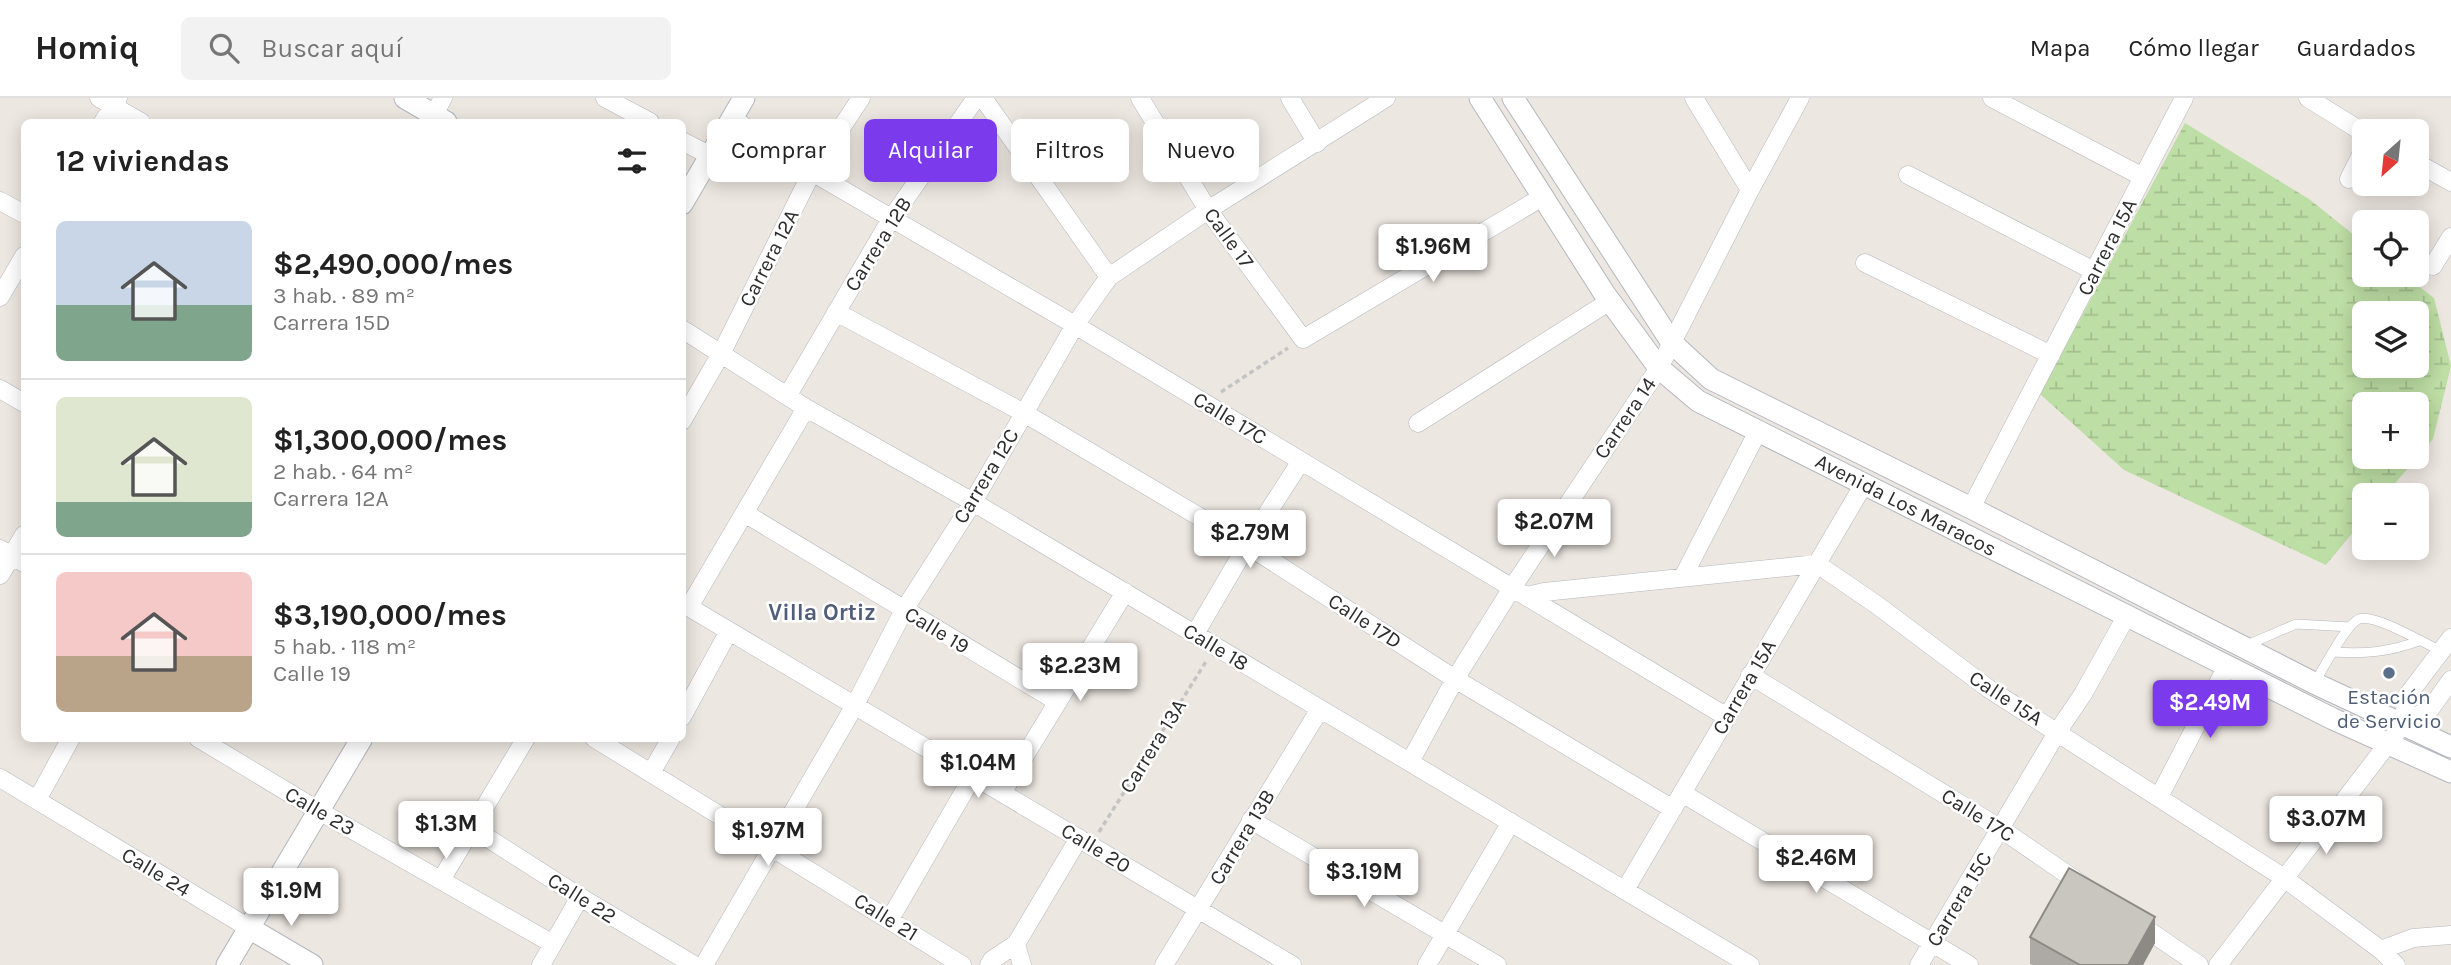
<!DOCTYPE html>
<html lang="es">
<head>
<meta charset="utf-8">
<style>
	body { margin:0; font-family:Karla,sans-serif; background:#f2f2f2; color:#222; height:100vh; display:flex; flex-direction:column; font-size:26px; white-space:nowrap }
	* { box-sizing:border-box; margin:0 }
	p { font-size:23px; color:#767676 }
	.icon { flex:none; width:38px; height:38px; fill:none; stroke:currentColor; stroke-width:2; stroke-linecap:round; stroke-linejoin:round }
	.map { position:relative; flex:1; overflow:hidden }
	.drawer { position:absolute; left:21px; top:21px; width:665px; height:623px; display:flex; flex-direction:column; background:#fff; border-radius:10px; box-shadow:0 4px 18px #0003 }
	.drawer>* { flex:none }
	.top-card { position:absolute; left:707px; top:21px; width:665px; height:63px; display:flex; gap:14px }
	.needle { width:46px; rotate:207deg }
	.buttons { position:absolute; left:2352px; top:21px; display:grid; gap:14px }
	.buttons a { display:grid; place-items:center; width:77px; height:77px; border-radius:10px; background:#fff; box-shadow:0 4px 18px #0003; font-size:35px }
	.price { position:absolute; translate:-50% -60px; padding:0 16px; border-radius:7px; background:#fff; color:#222; font-size:23px; line-height:46px; filter:drop-shadow(0 2px 4px #0008) }
	.price::after { content:''; position:absolute; left:50%; top:42px; width:21px; height:16px; margin-left:-10px; background:inherit; clip-path:polygon(0 0,100% 0,50% 100%) }
	.price.current { background:#7c3aed; color:#fff }
	ul { padding:0; list-style:none }
	li { display:flex; align-items:center; gap:21px; height:175px; padding:0 35px }
	li+li { border-top:2px solid #e0e0e0 }
	li span { display:grid; place-items:center; flex:none; width:196px; height:140px; border-radius:10px; color:#555 }
	li>.icon { margin-inline-start:auto }
	span .icon { width:84px; height:84px; fill:#fffc; stroke-width:1 }
	li b { font-size:30px }
	h2 { display:flex; justify-content:space-between; align-items:center; height:84px; padding:0 35px; font-size:30px }
	.chip { padding:0 24px; border-radius:10px; background:#fff; box-shadow:0 4px 18px #0003; font-size:24px; line-height:63px }
	.chip.current { background:#7c3aed; color:#fff }
	header { display:flex; align-items:center; gap:42px; box-sizing:border-box; height:98px; padding:0 35px; background:#fff; border-bottom:2px solid #e0e0e0 }
	header strong { font-size:33px }
	nav { display:flex; gap:38px; margin-inline-start:auto; font-size:24px }
	.search { width:490px; height:63px; background:#f2f2f2; display:flex; align-items:center; gap:18px; box-sizing:border-box; padding:0 24px; border-radius:10px; color:#767676; font-size:26px }
	.map>svg:first-child { display:block }
	.wetland { fill:url(#wetland-marsh); fill-rule:evenodd }
	.lines { fill:none; stroke-linecap:round; stroke-linejoin:round }
	.service-casing { stroke:#b5b7bf; stroke-width:10 }
	.minor-casing { stroke:#b5b7bf; stroke-width:19 }
	.tertiary-casing { stroke:#b5b7bf; stroke-width:23 }
	.path { stroke:#c4c4c4; stroke-width:3.5; stroke-dasharray:5 3.5; stroke-linecap:butt }
	.service { stroke:#fff; stroke-width:9 }
	.minor { stroke:#fff; stroke-width:18 }
	.tertiary { stroke:#fff; stroke-width:21 }
	.wall { fill:#ada9a4 }
	.shaded-wall { fill:#8d8a86 }
	.building { fill:#c9c5bf; stroke:#8d8a86; stroke-width:2 }
	.service-dot { fill:#5c6f8a; stroke:#fff; stroke-width:2.5 }
	.labels { text-anchor:middle; stroke-width:5; stroke-linejoin:round; paint-order:stroke }
	.street-label { font-size:21px; fill:#2d2d2d; stroke:#fff }
	.service-label { font-size:21px; fill:#4e5e75; stroke:#fff }
	.neighbourhood-label { font-size:23px; font-weight:bold; fill:#515d7a; stroke:#fff }
</style>
</head>
<body>
<header>
<strong>Homiq</strong>
<div class="search"><svg class="icon" aria-label="search" viewBox="0 0 24 24"><circle cx="10" cy="10" r="6"/><path d="M15 15l6 6"/></svg>Buscar aquí</div>
<nav><a>Mapa</a><a>Cómo llegar</a><a>Guardados</a></nav>
</header>
<div class="map">
<svg width="2451" height="867" viewBox="0 0 2451 867">
	<defs>
		<pattern id="wetland-marsh" width="20" height="14" patternUnits="userSpaceOnUse" patternTransform="scale(1.75)"><rect width="20" height="14" fill="#bddea4"/><path d="M1 5h8M5 5V1M11 12h8M15 12V8" fill="none" stroke="#a3bf8e"/></pattern>
	</defs>
	<rect width="100%" height="100%" fill="#ede7e1"/>
	<!-- wetland -->
	<path class="wetland" d="M2185 25 2309 101 2364 145V177H2404L2434 200 2451 268 2433 341 2385 397H2364V421L2326 467 2124 372 2040 296ZM2364 215H2417V268H2364ZM2364 306H2417V359H2364Z"/>
	<g class="lines">
		<defs>
			<path id="service" d="M2247 547 2296 526 2350 529
				M2334 554C2367 556 2388 554 2419 543
				M2315 584C2324 570 2345 527 2359 521 2374 515 2426 546 2441 553"/>
			<path id="minor" d="M99 0 141 24
				M605 0 650 24
				M983 0 1109 179
				M1140 0 1208 112 1303 241 1544 98
				M1290 0 1317 45
				M1694 0 1750 92
				M1992 0 2143 79
				M2308 0 2364 35
				M733 21 812 74 1075 227 1727 619
				M103 24 118 0
				M430 24 443 0
				M682 43 711 58
				M2417 65 2451 84
				M1908 77 2094 173
				M2349 81 2364 51
				M0 103 24 116
				M1865 165 2051 257
				M2433 168 2451 139
				M0 199 24 158
				M836 214 1024 315 1247 447 1455 581 1673 711
				M682 231 806 310 973 404 1750 867
				M0 291 24 305
				M788 297 891 121 976 0
				M682 323 722 254 812 74 861 0
				M1418 325 1610 203
				M1971 410 2184 0
				M746 416 1058 604
				M0 451 24 465
				M0 477 24 437
				M1683 479 1758 333
				M1526 498 1544 494 1817 466 1877 507 1989 591 2284 780 2381 852 2396 867
				M682 505 1292 867
				M689 509 806 310
				M1195 536 1247 447 1301 363
				M1750 577 2001 731 2084 788
				M682 619 729 533
				M2403 626 2407 598 2451 540
				M198 640 319 713 553 846
				M594 640 962 867
				M1410 664 1455 581 1512 490 1659 270 1750 92 1800 0
				M651 675 671 640
				M0 680 249 830
				M1002 695 1125 494
				M1682 695 1969 867
				M2159 699 2227 568
				M37 702 71 640
				M1251 722 1497 867
				M472 730 580 799 694 867
				M441 782 526 640
				M1625 792 1864 386
				M890 821 973 678
				M2136 824 2199 867
				M1016 846 1022 867
				M2381 852 2413 840 2451 837
				M541 867 580 799
				M704 867 855 607 904 512 973 404 1075 227 1109 179 1208 112 1386 0
				M989 867 992 862 1016 846 1079 740
				M1164 867 1320 611
				M1427 867 1511 724
				M1919 867 2058 633 2083 596 2127 517
				M2218 867 2403 626 2431 610 2451 582"/>
			<path id="tertiary" d="M405 0 446 24
				M1480 0 1604 195 1659 270 1698 303 2333 621 2451 674
				M1513 0 1672 245 1711 281 1971 410 2314 585 2451 649
				M682 106 744 0
				M249 830 312 867
				M227 867 362 640"/>
		</defs>
		<!-- service casing -->
		<use href="#service" class="service-casing"/>
		<!-- minor casing -->
		<use href="#minor" class="minor-casing"/>
		<!-- tertiary casing -->
		<use href="#tertiary" class="tertiary-casing"/>
		<!-- path -->
		<path class="path" d="M1221 294 1288 250
			M1099 734 1207 562"/>
		<!-- service -->
		<use href="#service" class="service"/>
		<!-- minor -->
		<use href="#minor" class="minor"/>
		<!-- tertiary -->
		<use href="#tertiary" class="tertiary"/>
	</g>
	<!-- wall -->
	<path class="wall" d="M2030 839 2155 845 2143 867H2033L2030 866Z"/>
	<!-- shaded-wall -->
	<path class="shaded-wall" d="M2155 819V845L2143 867H2128Z"/>
	<!-- building -->
	<path class="building" d="M2069 770 2155 819 2128 867H2080L2030 839Z"/>
	<!-- markers -->
	<circle class="service-dot" cx="2389" cy="575" r="7"/>
	<g class="labels">
		<!-- street labels -->
		<g class="street-label">
			<text transform="translate(1229 140) rotate(54)" y="7">Calle 17</text>
			<text transform="translate(878 146) rotate(-58)" y="7">Carrera 12B</text>
			<text transform="translate(2107 149) rotate(-63)" y="7">Carrera 15A</text>
			<text transform="translate(769 160) rotate(-63)" y="7">Carrera 12A</text>
			<text transform="translate(1230 320) rotate(31)" y="7">Calle 17C</text>
			<text transform="translate(1625 320) rotate(-56)" y="7">Carrera 14</text>
			<text transform="translate(986 378) rotate(-59)" y="7">Carrera 12C</text>
			<text transform="translate(1906 407) rotate(27)" y="7">Avenida Los Maracos</text>
			<text transform="translate(1365 523) rotate(33)" y="7">Calle 17D</text>
			<text transform="translate(937 532) rotate(31)" y="7">Calle 19</text>
			<text transform="translate(1216 549) rotate(31)" y="7">Calle 18</text>
			<text transform="translate(1744 589) rotate(-60)" y="7">Carrera 15A</text>
			<text transform="translate(2006 600) rotate(33)" y="7">Calle 15A</text>
			<text transform="translate(1153 648) rotate(-58)" y="7">Carrera 13A</text>
			<text transform="translate(320 713) rotate(30)" y="7">Calle 23</text>
			<text transform="translate(1978 717) rotate(32)" y="7">Calle 17C</text>
			<text transform="translate(1242 739) rotate(-59)" y="7">Carrera 13B</text>
			<text transform="translate(1096 750) rotate(31)" y="7">Calle 20</text>
			<text transform="translate(156 774) rotate(31)" y="7">Calle 24</text>
			<text transform="translate(582 800) rotate(32)" y="7">Calle 22</text>
			<text transform="translate(1959 801) rotate(-59)" y="7">Carrera 15C</text>
			<text transform="translate(886 819) rotate(32)" y="7">Calle 21</text>
		</g>
		<!-- service labels -->
		<g class="service-label">
			<text x="2389" y="606">Estación<tspan x="2389" dy="24">de Servicio</tspan></text>
		</g>
		<!-- neighbourhood labels -->
		<g class="neighbourhood-label">
			<text x="822" y="522">Villa Ortiz</text>
		</g>
	</g>
</svg>
<div class="buttons">
<a><svg class="needle" viewBox="-14 -14 28 28"><path d="M0-13l5 13h-10z" fill="#e53935"/><path d="M0 13l5-13h-10z" fill="#767676"/></svg></a>
<a><svg class="icon" aria-label="locate" viewBox="0 0 24 24"><circle cx="12" cy="12" r="6"/><path d="M12 2v4M12 18v4M2 12h4M18 12h4"/></svg></a>
<a><svg class="icon" aria-label="layers" viewBox="0 0 24 24"><path d="M12 4l9 5-9 5-9-5zM3 14l9 5 9-5"/></svg></a>
<a>+</a>
<a>−</a>
</div>
<b class="price" style="left:1433px;top:186px">$1.96M</b>
<b class="price" style="left:1554px;top:461px">$2.07M</b>
<b class="price" style="left:1250px;top:472px">$2.79M</b>
<b class="price" style="left:1080px;top:605px">$2.23M</b>
<b class="price current" style="left:2210px;top:642px">$2.49M</b>
<b class="price" style="left:978px;top:702px">$1.04M</b>
<b class="price" style="left:2326px;top:758px">$3.07M</b>
<b class="price" style="left:446px;top:763px">$1.3M</b>
<b class="price" style="left:768px;top:770px">$1.97M</b>
<b class="price" style="left:1816px;top:797px">$2.46M</b>
<b class="price" style="left:1364px;top:811px">$3.19M</b>
<b class="price" style="left:291px;top:830px">$1.9M</b>
<div class="top-card">
<a class="chip">Comprar</a>
<a class="chip current">Alquilar</a>
<a class="chip">Filtros</a>
<a class="chip">Nuevo</a>
</div>
<section class="drawer">
<h2>12 viviendas<svg class="icon" aria-label="filters" viewBox="0 0 24 24"><path d="M4 7h16M4 17h16"/><circle cx="9" cy="7" r="2"/><circle cx="15" cy="17" r="2"/></svg></h2>
<ul>
<li><span style="background:linear-gradient(#c9d6e8 60%,#7fa58c 0)"><svg class="icon" aria-label="home" viewBox="0 0 24 24"><path d="M3 11l9-7 9 7M6 9v11h12V9"/></svg></span><div><b>$2,490,000/mes</b><p>3 hab. · 89 m²</p><p>Carrera 15D</p></div></li>
<li><span style="background:linear-gradient(#dfe7d0 75%,#7fa58c 0)"><svg class="icon" aria-label="home" viewBox="0 0 24 24"><path d="M3 11l9-7 9 7M6 9v11h12V9"/></svg></span><div><b>$1,300,000/mes</b><p>2 hab. · 64 m²</p><p>Carrera 12A</p></div></li>
<li><span style="background:linear-gradient(#f6c9c9 60%,#b9a48a 0)"><svg class="icon" aria-label="home" viewBox="0 0 24 24"><path d="M3 11l9-7 9 7M6 9v11h12V9"/></svg></span><div><b>$3,190,000/mes</b><p>5 hab. · 118 m²</p><p>Calle 19</p></div></li>
</ul>
</section>
</div>
</body>
</html>
